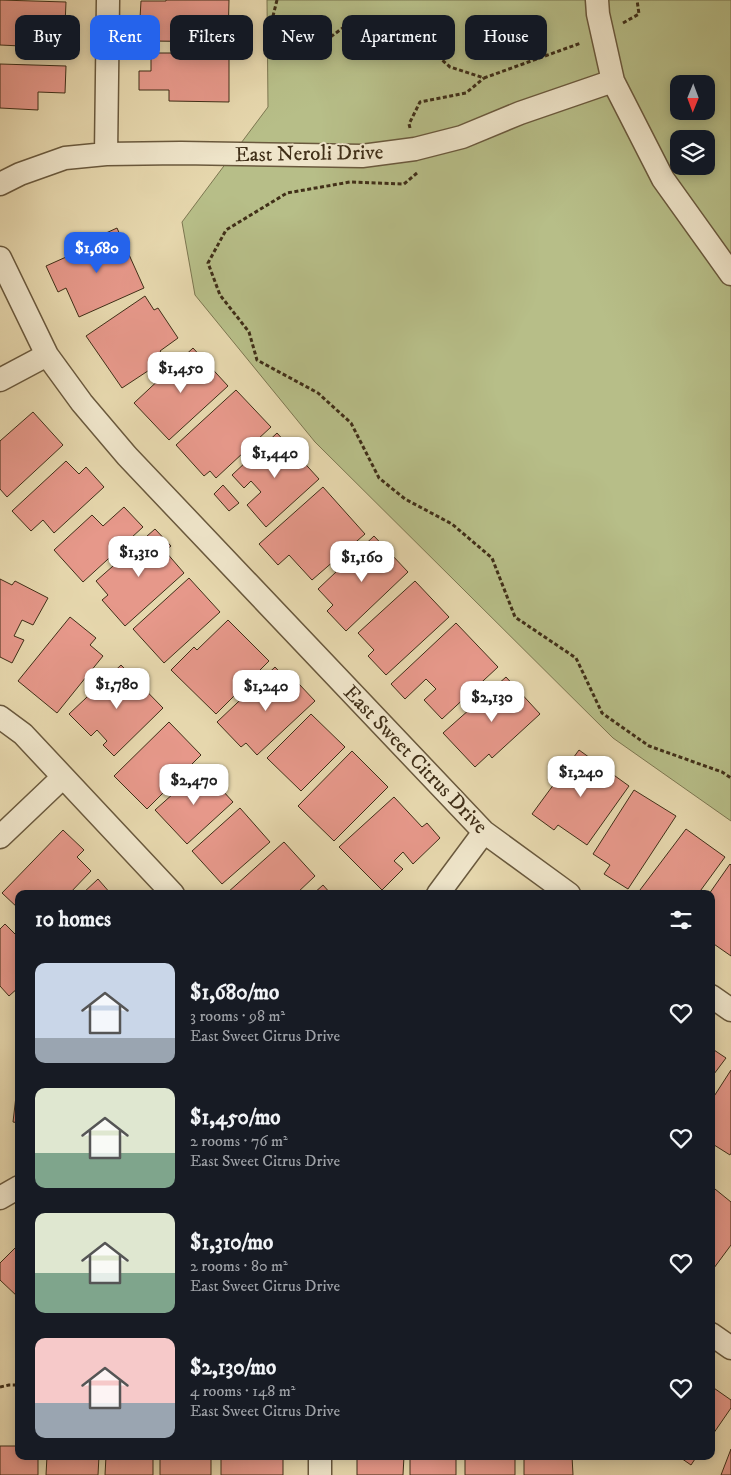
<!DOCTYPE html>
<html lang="en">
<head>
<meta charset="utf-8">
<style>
	body { margin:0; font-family:"IM FELL DW Pica",serif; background:#242831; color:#f1f3f6; height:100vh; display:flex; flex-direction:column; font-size:19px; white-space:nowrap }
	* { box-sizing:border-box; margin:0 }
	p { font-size:16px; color:#9ea1a6 }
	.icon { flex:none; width:28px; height:28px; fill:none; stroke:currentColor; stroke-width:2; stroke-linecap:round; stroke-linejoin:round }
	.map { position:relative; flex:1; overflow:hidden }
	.details { position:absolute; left:15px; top:890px; width:700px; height:570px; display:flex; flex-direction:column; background:#171b24; border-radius:10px; box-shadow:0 2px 12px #0003 }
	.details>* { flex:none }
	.top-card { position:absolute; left:15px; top:15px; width:701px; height:45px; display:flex; gap:10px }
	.needle { width:32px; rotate:181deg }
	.tools { position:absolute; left:670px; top:75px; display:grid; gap:10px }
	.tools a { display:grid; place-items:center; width:45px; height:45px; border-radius:10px; background:#171b24; box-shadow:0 2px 12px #0003; font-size:25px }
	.price { position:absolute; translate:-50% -42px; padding:0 11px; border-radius:10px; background:#fff; color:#222; font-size:16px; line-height:32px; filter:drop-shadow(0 1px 2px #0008) }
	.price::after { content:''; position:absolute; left:50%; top:30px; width:15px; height:11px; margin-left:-8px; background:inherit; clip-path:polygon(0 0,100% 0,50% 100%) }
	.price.on { background:#2563eb; color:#fff }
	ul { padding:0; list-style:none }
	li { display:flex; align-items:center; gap:15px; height:125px; padding:0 20px }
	li span { display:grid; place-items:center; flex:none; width:140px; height:100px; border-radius:10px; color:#555 }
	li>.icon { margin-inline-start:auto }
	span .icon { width:60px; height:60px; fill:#fffc; stroke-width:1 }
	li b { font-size:21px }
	h2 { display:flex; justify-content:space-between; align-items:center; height:60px; padding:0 20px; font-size:21px }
	.tag { padding:0 18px; border-radius:10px; background:#171b24; box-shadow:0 2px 12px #0003; font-size:18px; line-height:45px }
	.tag.on { background:#2563eb; color:#fff }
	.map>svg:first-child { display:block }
	.green { fill:#b7be88; stroke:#7c7650; fill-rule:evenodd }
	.building { fill:#e6988a; stroke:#402f18 }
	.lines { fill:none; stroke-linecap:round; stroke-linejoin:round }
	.street-casing { stroke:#6a593d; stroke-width:25 }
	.path { stroke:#402f18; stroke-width:3; stroke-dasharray:4 2.5; stroke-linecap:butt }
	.street { stroke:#efe5ca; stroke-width:22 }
	.labels { text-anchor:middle; stroke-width:4; stroke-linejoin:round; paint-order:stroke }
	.street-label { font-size:21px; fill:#402f18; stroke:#efe5ca }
</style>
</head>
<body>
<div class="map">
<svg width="731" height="1475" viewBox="0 0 731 1475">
	<rect width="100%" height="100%" fill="#e6d7ad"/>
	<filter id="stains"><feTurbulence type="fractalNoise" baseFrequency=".004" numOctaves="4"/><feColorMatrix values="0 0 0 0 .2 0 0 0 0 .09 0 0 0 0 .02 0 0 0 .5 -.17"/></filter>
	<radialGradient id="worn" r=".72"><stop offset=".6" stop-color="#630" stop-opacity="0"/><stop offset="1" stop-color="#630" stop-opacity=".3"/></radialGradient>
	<!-- green -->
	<path class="green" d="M267 0H731V821L613 738 315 442 195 295 182 222 268 107ZM679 84H706V111H679ZM679 139H706V166H679Z"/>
	<!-- building -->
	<path class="building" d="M0 0 66 2 64 48 0 45Z
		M166 0H229L228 42 152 41V18H140L141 1H166Z
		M151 53H229V102L169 101V90H139V71H151Z
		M0 64 66 66 65 93 38 92V110L0 108Z
		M117 228 144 288 79 317 66 288 58 292 46 266 84 249 82 244Z
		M145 296 154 310 158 308 178 338 160 351 166 359 122 388 86 336Z
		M193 348 228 386 169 440 134 403Z
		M236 390 271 427 216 478 210 471 204 476 176 445Z
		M33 412 63 445 7 497 0 489V441Z
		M277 433 319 479 266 527 247 505 261 492 251 481 244 488 232 475Z
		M66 461 79 474 86 467 104 487 54 533 43 520 31 531 12 511Z
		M223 485 239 503 229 511 214 494Z
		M323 487 365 534 312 580 289 555 278 565 259 544Z
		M124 507 143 527 83 582 54 550 92 515 103 526Z
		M155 529 171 546 165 551 184 573 125 626 102 600 108 595 96 581Z
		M374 536 408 572 346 631 327 611 333 605 318 589Z
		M189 578 220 612 164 663 133 629Z
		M0 579 12 585 15 581 48 598 33 625 22 620 14 636 24 640 12 663 0 657Z
		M415 581 449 617 386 675 368 656 374 650 358 633Z
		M70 617 96 638 90 645 103 656 57 713 18 681Z
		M228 620 269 661 216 714 171 670 194 647 197 650Z
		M456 623 498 667 442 719 424 700 436 689 426 679 405 699 391 684Z
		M121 665 163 708 114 756 103 745 107 741 97 730 91 736 69 714Z
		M275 667 295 688 299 684 315 701 257 755 246 743 241 747 217 722Z
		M506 677 540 714 492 758 489 754 475 767 443 733Z
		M311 714 345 747 301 791 267 758Z
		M169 722 201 755 147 809 114 776Z
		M579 750 629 786 587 845 558 825 554 830 532 814Z
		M352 751 388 787 334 841 298 806Z
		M202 768 233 802 187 844 155 810Z
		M634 790 676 816 628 889 604 874 610 865 593 854Z
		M394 797 422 827 427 823 440 838 413 864 403 852 394 861 403 869 382 890 339 847Z
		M240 808 270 842 222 884 192 851Z
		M686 829 725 857 698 894H645L640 890Z
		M63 830 84 850 77 857 91 871 69 894H19V909L2 893Z
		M284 842 315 876 296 894H228L227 893Z
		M730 864 731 865V956L711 942V894H709Z
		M98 879 111 894H82Z
		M323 885 331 894H313Z
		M5 924 19 938V987L9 996 0 986V929Z
		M711 1048 726 1058 711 1078Z
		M19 1070V1123L13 1122Z
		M731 1070V1153L730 1155 711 1143V1101Z
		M715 1189 731 1202V1245L711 1272V1194Z
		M19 1244V1298L0 1280V1263Z
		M711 1386 731 1400V1408L711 1437Z
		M0 1446H19V1456H38V1475H0Z
		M731 1449V1475H721Z
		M47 1456H99L98 1475H46Z
		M106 1456H153V1475H105Z
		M160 1456H211V1475H160Z
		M221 1456H283V1475H221Z
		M357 1456H404L403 1475H357Z
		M410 1456H456V1475H410Z
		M465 1456H515V1475H465Z
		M524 1456H572L573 1475H524Z
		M678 1456H697L691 1465Z"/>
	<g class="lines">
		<defs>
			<path id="street" d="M597 0 598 14 613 81 663 179 731 274
				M106 154 108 0
				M0 184 20 174 65 158 106 154 181 153 362 156 415 149 462 137 520 113 613 81
				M0 258 47 355 82 403 127 456 484 832 569 894
				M0 380 47 355
				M0 717 23 734 173 894
				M0 837 63 777
				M438 894 484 832
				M711 996 731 1010
				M0 1198 19 1187
				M711 1334 731 1348
				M320 1475V1456"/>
		</defs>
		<!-- street casing -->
		<use href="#street" class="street-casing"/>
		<!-- path -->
		<path class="path" d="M277 0 273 16 282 42 314 49 355 19 409 31 450 67 484 78 581 43
			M623 23 639 14 637 0
			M410 128 409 124 420 102 466 93 484 78
			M417 173 404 184 350 182 287 193 226 230 208 263 220 295 249 332 257 360 318 393 351 423 379 478 405 499 452 524 492 558 515 617 576 658 602 713 649 746 722 772 731 778
			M0 1387 9 1385H19"/>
		<!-- street -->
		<use href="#street" class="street"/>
	</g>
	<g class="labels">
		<!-- street labels -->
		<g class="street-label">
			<text transform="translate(309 153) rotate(-1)" y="7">East Neroli Drive</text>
			<text transform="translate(416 759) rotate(46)" y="7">East Sweet Citrus Drive</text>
		</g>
	</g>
	<rect width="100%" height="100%" filter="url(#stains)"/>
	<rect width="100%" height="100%" fill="url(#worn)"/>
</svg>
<div class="tools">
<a><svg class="needle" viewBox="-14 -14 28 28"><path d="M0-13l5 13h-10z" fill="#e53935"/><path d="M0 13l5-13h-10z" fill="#9ea1a6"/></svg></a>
<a><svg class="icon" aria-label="layers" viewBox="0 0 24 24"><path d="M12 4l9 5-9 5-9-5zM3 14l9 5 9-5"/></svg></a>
</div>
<b class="price on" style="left:97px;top:274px">$1,680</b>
<b class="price" style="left:181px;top:394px">$1,450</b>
<b class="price" style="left:275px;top:479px">$1,440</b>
<b class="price" style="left:139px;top:578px">$1,310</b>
<b class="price" style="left:362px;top:583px">$1,160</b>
<b class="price" style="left:117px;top:710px">$1,780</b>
<b class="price" style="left:266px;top:712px">$1,240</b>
<b class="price" style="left:492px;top:723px">$2,130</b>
<b class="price" style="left:581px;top:798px">$1,240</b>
<b class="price" style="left:194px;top:806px">$2,470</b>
<div class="top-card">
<a class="tag">Buy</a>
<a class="tag on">Rent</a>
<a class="tag">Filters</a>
<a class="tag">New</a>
<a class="tag">Apartment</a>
<a class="tag">House</a>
</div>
<section class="details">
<h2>10 homes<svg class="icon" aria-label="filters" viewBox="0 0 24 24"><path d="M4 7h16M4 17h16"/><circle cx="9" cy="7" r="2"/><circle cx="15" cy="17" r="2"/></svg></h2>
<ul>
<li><span style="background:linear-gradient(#c9d6e8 75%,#9aa5b1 0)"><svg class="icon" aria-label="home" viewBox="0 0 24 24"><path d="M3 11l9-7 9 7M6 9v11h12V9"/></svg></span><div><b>$1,680/mo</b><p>3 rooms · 98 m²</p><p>East Sweet Citrus Drive</p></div><svg class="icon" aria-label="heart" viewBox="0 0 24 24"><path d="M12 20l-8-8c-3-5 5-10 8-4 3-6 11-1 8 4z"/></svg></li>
<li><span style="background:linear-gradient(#dfe7d0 65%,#7fa58c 0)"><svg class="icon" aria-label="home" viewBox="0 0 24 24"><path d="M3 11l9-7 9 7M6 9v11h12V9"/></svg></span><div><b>$1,450/mo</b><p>2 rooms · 76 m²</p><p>East Sweet Citrus Drive</p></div><svg class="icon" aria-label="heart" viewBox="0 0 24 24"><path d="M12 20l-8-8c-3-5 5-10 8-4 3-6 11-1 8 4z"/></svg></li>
<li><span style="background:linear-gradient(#dfe7d0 60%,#7fa58c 0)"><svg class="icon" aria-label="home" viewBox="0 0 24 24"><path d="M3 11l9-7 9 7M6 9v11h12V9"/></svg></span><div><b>$1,310/mo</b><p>2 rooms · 80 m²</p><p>East Sweet Citrus Drive</p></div><svg class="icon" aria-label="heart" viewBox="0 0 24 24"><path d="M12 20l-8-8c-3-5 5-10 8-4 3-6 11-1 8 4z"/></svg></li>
<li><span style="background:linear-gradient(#f6c9c9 65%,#9aa5b1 0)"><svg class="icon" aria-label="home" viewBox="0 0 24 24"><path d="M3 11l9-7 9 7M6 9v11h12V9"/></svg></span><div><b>$2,130/mo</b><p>4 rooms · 148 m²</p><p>East Sweet Citrus Drive</p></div><svg class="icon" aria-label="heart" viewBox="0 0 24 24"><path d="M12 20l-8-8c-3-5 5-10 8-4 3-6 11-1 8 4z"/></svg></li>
</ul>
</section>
</div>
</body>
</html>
